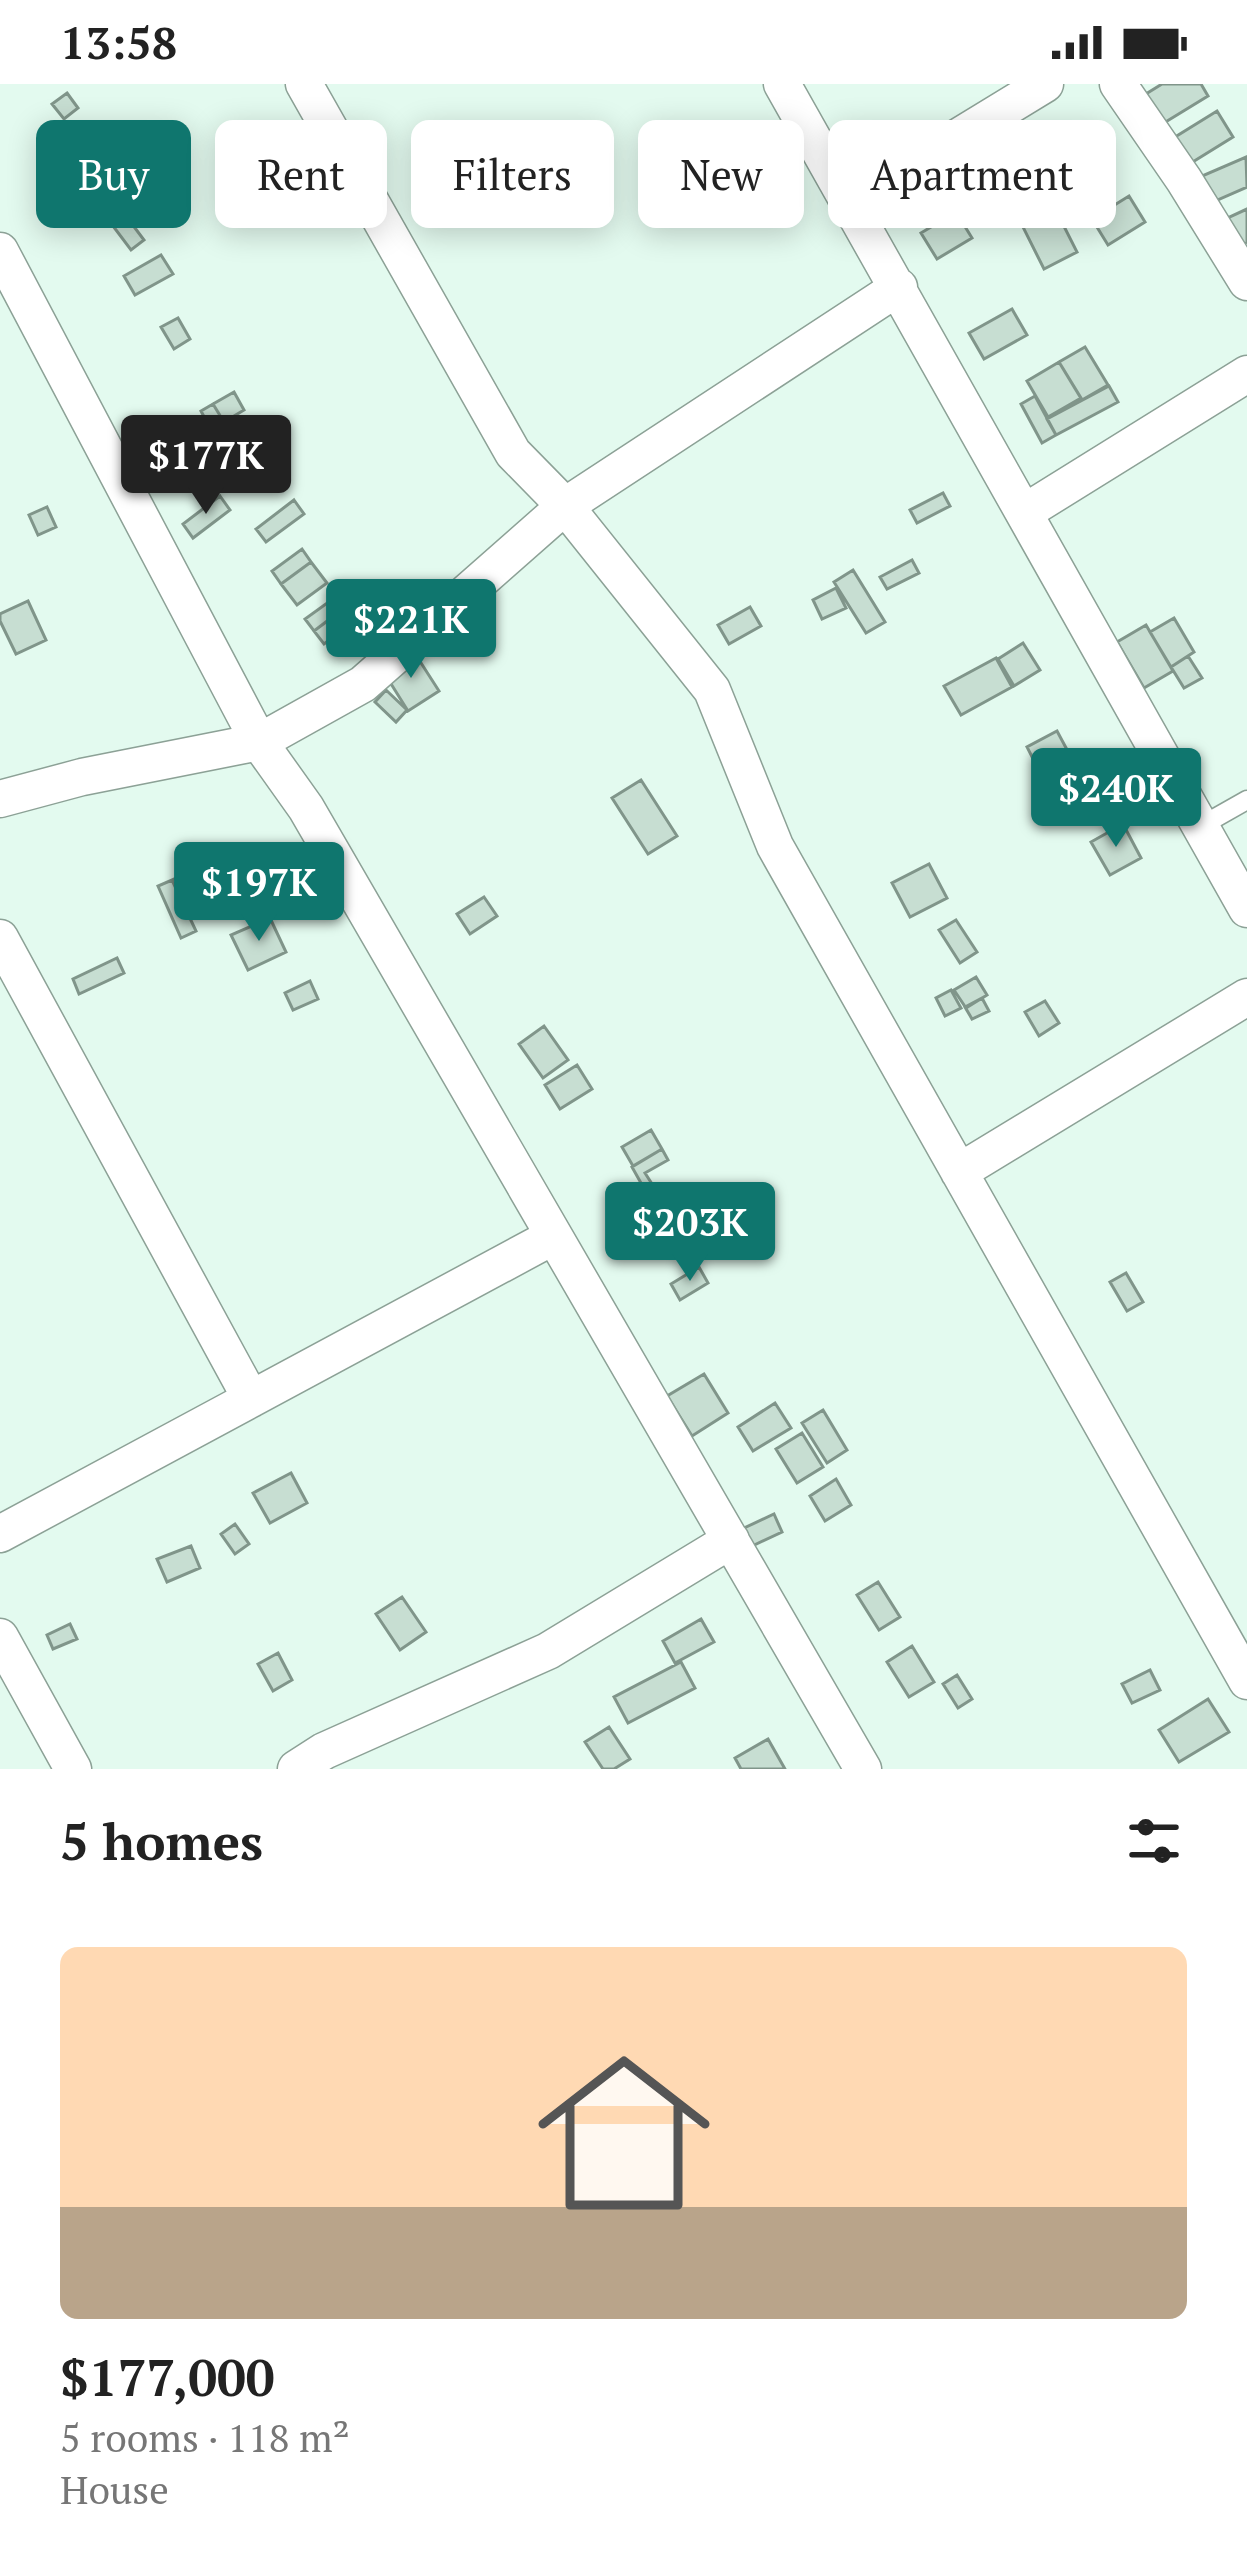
<!DOCTYPE html>
<html lang="en">
<head>
<meta charset="utf-8">
<style>
	body { margin:0; font-family:"PT Serif",serif; background:#f2f2f2; color:#222; height:100vh; display:flex; flex-direction:column; font-size:45px; white-space:nowrap }
	* { box-sizing:border-box; margin:0 }
	p { font-size:39px; color:#767676 }
	.icon { flex:none; width:66px; height:66px; fill:none; stroke:currentColor; stroke-width:2; stroke-linecap:round; stroke-linejoin:round }
	.map { position:relative; height:1685px; overflow:hidden }
	.side { display:flex; flex-direction:column; background:#fff; flex:1 }
	.side>* { flex:none }
	.hud { position:absolute; left:36px; top:36px; width:1176px; height:108px; display:flex; gap:24px }
	.price { position:absolute; translate:-50% -102px; padding:0 27px; border-radius:12px; background:#0f766e; color:#fff; font-size:39px; line-height:78px; filter:drop-shadow(0 3px 6px #0008) }
	.price::after { content:''; position:absolute; left:50%; top:72px; width:36px; height:27px; margin-left:-18px; background:inherit; clip-path:polygon(0 0,100% 0,50% 100%) }
	.price.selected { background:#222; color:#fff }
	ul { padding:0; list-style:none }
	li { display:grid; align-content:center; gap:24px; height:636px; padding:0 60px }
	li span { display:grid; place-items:center; height:372px; border-radius:18px; color:#555 }
	li>.icon { margin-inline-start:auto }
	span .icon { width:216px; height:216px; fill:#fffc; stroke-width:1 }
	li b { font-size:51px }
	h2 { display:flex; justify-content:space-between; align-items:center; height:144px; padding:0 60px; font-size:51px }
	.chip { padding:0 42px; border-radius:18px; background:#fff; box-shadow:0 6px 30px #0003; font-size:42px; line-height:108px }
	.chip.selected { background:#0f766e; color:#fff }
	.status { display:flex; justify-content:space-between; align-items:center; height:84px; padding:0 60px; background:#fff; direction:ltr }
	.status svg { height:33px; fill:currentColor }
	.map>svg:first-child { display:block }
	.building { fill:#c7ded2; stroke:#80958a; stroke-width:3 }
	.lines { fill:none; stroke-linecap:round; stroke-linejoin:round }
	.service-casing { stroke:#8ca196; stroke-width:21 }
	.minor-casing { stroke:#8ca196; stroke-width:39 }
	.service { stroke:#fff; stroke-width:18 }
	.minor { stroke:#fff; stroke-width:36 }
</style>
</head>
<body>
<div class="status"><b>13:58</b><svg viewBox="0 0 49 12"><path d="M0 12V9h3v3zM5 12V6h3v6zM10 12V3h3v9zM15 12V0h3v12zM26 1h20v11H26zM47 4h2v5h-2z"/></svg></div>
<div class="map">
<svg width="1247" height="1685" viewBox="0 0 1247 1685">
	<rect width="100%" height="100%" fill="#e3faef"/>
	<!-- building -->
	<path class="building" d="M1162 0H1201L1208 12 1159 42 1141 13Z
		M67 9 78 24 64 35 52 20Z
		M1217 27 1233 53 1183 84 1167 58Z
		M76 49 86 63 73 73 62 59Z
		M1246 73 1247 103 1206 121 1195 95Z
		M1036 87 1077 168 1044 185 1003 103Z
		M1129 112 1145 138 1108 161 1092 135Z
		M1247 125V158L1232 165 1219 138Z
		M123 128 144 156 131 166 110 138Z
		M956 128 972 154 937 175 921 149Z
		M161 171 173 190 135 211 124 192Z
		M1012 225 1027 251 984 275 969 249Z
		M178 234 190 255 174 265 161 243Z
		M1085 263 1108 301 1082 316 1059 278Z
		M1059 278 1081 314 1048 333 1027 297Z
		M1109 302 1118 318 1056 351 1047 335Z
		M234 308 244 326 224 338 213 320Z
		M1035 312 1056 351 1042 359 1021 320Z
		M213 320 224 338 211 346 201 327Z
		M206 371 216 388 203 395 193 378Z
		M216 388 224 403 200 417 191 401Z
		M943 409 950 422 917 439 910 426Z
		M220 412 230 426 193 454 183 440Z
		M294 416 304 430 266 458 256 445Z
		M47 423 56 443 38 451 29 431Z
		M302 465 311 478 281 500 272 487Z
		M912 476 919 489 887 505 880 493Z
		M311 478 327 499 297 521 281 500Z
		M853 486 885 538 866 549 834 498Z
		M836 504 846 524 822 535 813 516Z
		M28 517 46 556 16 570 0 537V530Z
		M330 517 339 528 314 547 305 535Z
		M750 523 761 542 729 560 718 541Z
		M338 529 348 542 324 560 314 547Z
		M1174 534 1194 568 1171 583 1150 548Z
		M1146 541 1173 587 1144 604 1117 558Z
		M1023 559 1040 586 1014 602 998 575Z
		M414 568 439 607 408 627 383 587Z
		M1188 572 1202 594 1184 604 1171 583Z
		M996 574 1012 603 961 631 944 602Z
		M386 606 407 626 396 638 375 618Z
		M1057 647 1080 690 1049 706 1027 663Z
		M641 696 677 752 648 770 612 714Z
		M1123 740 1141 774 1110 791 1091 758Z
		M238 766 248 785 182 816 172 796Z
		M929 780 947 814 910 833 892 799Z
		M172 796 196 847 181 854 158 802Z
		M251 796 260 816 221 834 211 815Z
		M484 813 497 832 470 850 457 830Z
		M270 834 286 868 248 886 231 851Z
		M956 836 977 868 960 879 939 846Z
		M117 874 124 889 79 910 73 895Z
		M976 893 987 911 966 924 954 906Z
		M310 897 318 915 293 926 285 909Z
		M951 906 961 924 945 932 936 914Z
		M982 914 989 927 972 935 965 923Z
		M1045 917 1059 939 1039 952 1025 928Z
		M544 942 568 976 543 994 519 960Z
		M577 981 592 1005 560 1025 545 1001Z
		M651 1046 662 1065 633 1082 622 1063Z
		M662 1065 668 1076 645 1089 654 1103 646 1108 632 1083Z
		M669 1106 687 1135 669 1146 679 1161 663 1171 653 1156 657 1153 640 1124Z
		M699 1183 708 1199 680 1216 671 1200Z
		M1126 1189 1143 1218 1127 1227 1110 1198Z
		M704 1290 728 1329 692 1352 667 1312Z
		M775 1319 791 1344 753 1367 738 1343Z
		M823 1326 847 1366 827 1379 802 1339Z
		M802 1349 823 1383 797 1399 776 1365Z
		M291 1389 307 1419 270 1439 253 1409Z
		M836 1395 851 1421 825 1437 810 1412Z
		M774 1430 782 1448 750 1463 742 1445Z
		M235 1440 249 1460 235 1470 221 1450Z
		M191 1462 200 1484 167 1498 157 1475Z
		M878 1498 900 1533 879 1546 857 1511Z
		M402 1513 426 1548 400 1566 376 1530Z
		M701 1535 714 1558 675 1579 663 1557Z
		M70 1540 77 1555 53 1565 47 1551Z
		M912 1562 934 1598 909 1613 887 1578Z
		M278 1569 292 1596 273 1607 258 1580Z
		M681 1578 695 1604 628 1639 614 1613Z
		M1150 1586 1160 1606 1132 1619 1122 1600Z
		M957 1591 972 1615 958 1624 943 1600Z
		M1208 1615 1229 1648 1179 1678 1159 1646Z
		M609 1643 630 1675 614 1685H603L585 1658Z
		M768 1655 785 1685H741L735 1674Z"/>
	<g class="lines">
		<defs>
			<path id="service" d="M1201 742 1247 716"/>
			<path id="minor" d="M304 0 513 369 565 422 712 606 775 762 1247 1597
				M782 0 1247 825
				M1118 0 1184 96 1247 198
				M850 119 1045 0
				M0 167 259 658 306 724 863 1685
				M1025 428 1247 290
				M0 715 82 693 259 658 363 600 565 422 899 203
				M0 854 251 1315
				M959 1088 1247 913
				M0 1450 554 1152
				M0 1553 73 1685
				M296 1685 324 1667 548 1567 731 1456"/>
		</defs>
		<!-- service casing -->
		<use href="#service" class="service-casing"/>
		<!-- minor casing -->
		<use href="#minor" class="minor-casing"/>
		<!-- service -->
		<use href="#service" class="service"/>
		<!-- minor -->
		<use href="#minor" class="minor"/>
	</g>
</svg>
<b class="price selected" style="left:206px;top:433px">$177K</b>
<b class="price" style="left:411px;top:597px">$221K</b>
<b class="price" style="left:1116px;top:766px">$240K</b>
<b class="price" style="left:259px;top:860px">$197K</b>
<b class="price" style="left:690px;top:1200px">$203K</b>
<div class="hud">
<a class="chip selected">Buy</a>
<a class="chip">Rent</a>
<a class="chip">Filters</a>
<a class="chip">New</a>
<a class="chip">Apartment</a>
</div>
</div>
<section class="side">
<h2>5 homes<svg class="icon" aria-label="filters" viewBox="0 0 24 24"><path d="M4 7h16M4 17h16"/><circle cx="9" cy="7" r="2"/><circle cx="15" cy="17" r="2"/></svg></h2>
<ul>
<li><span style="background:linear-gradient(#ffd9b3 70%,#b9a48a 0)"><svg class="icon" aria-label="home" viewBox="0 0 24 24"><path d="M3 11l9-7 9 7M6 9v11h12V9"/></svg></span><div><b>$177,000</b><p>5 rooms · 118 m²</p><p>House</p></div></li>
</ul>
</section>
</body>
</html>
